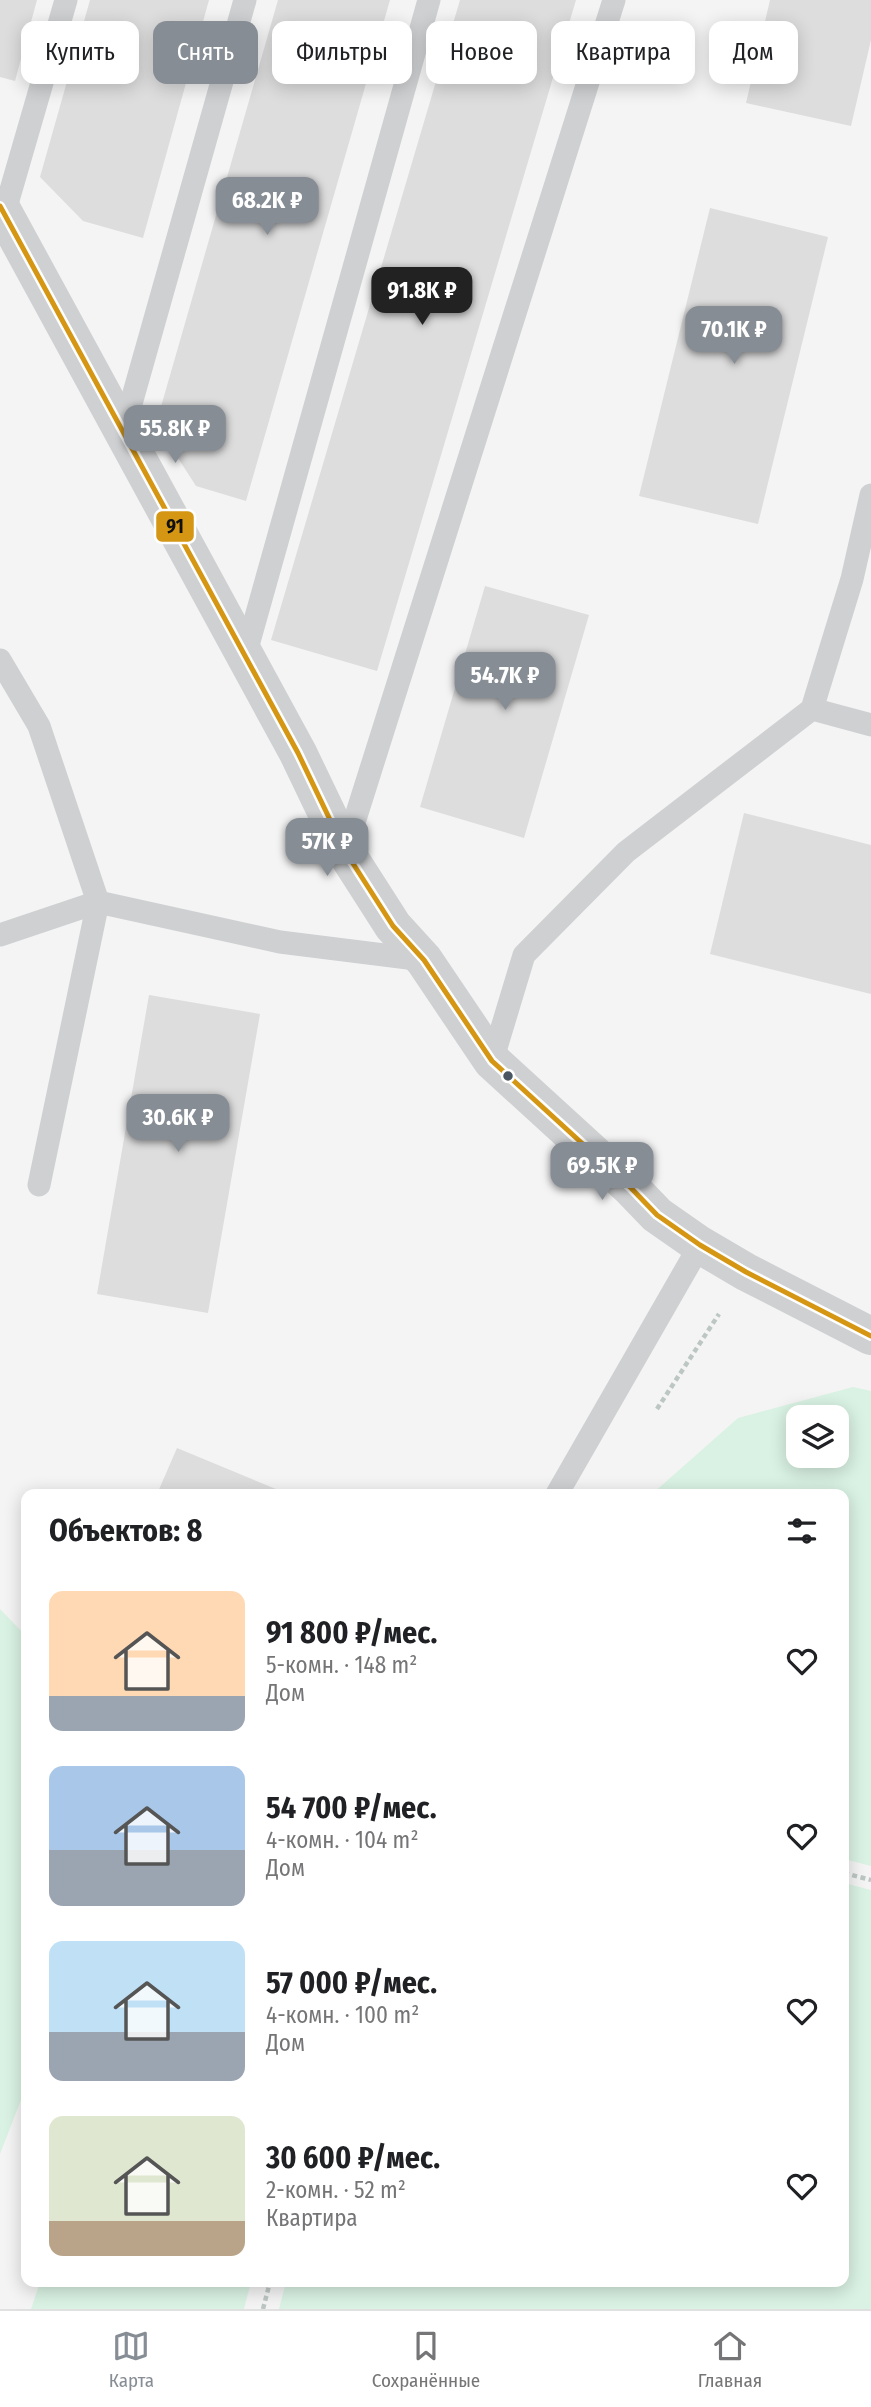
<!DOCTYPE html>
<html lang="ru">
<head>
<meta charset="utf-8">
<style>
	body { margin:0; font-family:"Fira Sans Condensed",sans-serif; background:#f6f6f6; color:#202124; height:100vh; display:flex; flex-direction:column; font-size:26px; white-space:nowrap }
	* { box-sizing:border-box; margin:0 }
	p { font-size:23px; color:#757577 }
	.icon { flex:none; width:38px; height:38px; fill:none; stroke:currentColor; stroke-width:2; stroke-linecap:round; stroke-linejoin:round }
	.map { position:relative; flex:1; overflow:hidden }
	.drawer { position:absolute; left:21px; top:1489px; width:828px; height:798px; display:flex; flex-direction:column; background:#fff; border-radius:14px; box-shadow:0 4px 18px #0003 }
	.drawer>* { flex:none }
	.hud { position:absolute; left:21px; top:21px; width:830px; height:63px; display:flex; gap:14px }
	.controls { position:absolute; left:786px; top:1405px; display:grid; gap:14px }
	.controls a { display:grid; place-items:center; width:63px; height:63px; border-radius:14px; background:#fff; box-shadow:0 4px 18px #0003; font-size:35px }
	.price { position:absolute; translate:-50% -60px; padding:0 16px; border-radius:14px; background:#868d94; color:#fff; font-size:23px; line-height:46px; filter:drop-shadow(0 2px 4px #0008) }
	.price::after { content:''; position:absolute; left:50%; top:42px; width:21px; height:16px; margin-left:-10px; background:inherit; clip-path:polygon(0 0,100% 0,50% 100%) }
	.price.on { background:#222; color:#fff }
	ul { padding:0; list-style:none }
	li { display:flex; align-items:center; gap:21px; height:175px; padding:0 28px }
	li span { display:grid; place-items:center; flex:none; width:196px; height:140px; border-radius:14px; color:#555 }
	li>.icon { margin-inline-start:auto }
	span .icon { width:84px; height:84px; fill:#fffc; stroke-width:1 }
	li b { font-size:30px }
	h2 { display:flex; justify-content:space-between; align-items:center; height:84px; padding:0 28px; font-size:30px }
	.chip { padding:0 24px; border-radius:14px; background:#fff; box-shadow:0 4px 18px #0003; font-size:24px; line-height:63px }
	.chip.on { background:#868d94; color:#fff }
	.tab-bar { display:flex; justify-content:space-around; align-items:center; height:98px; border-top:2px solid #e0e0e0; background:#fff; font-size:19px; color:#757577 }
	.tab-bar a { display:grid; justify-items:center; gap:4px }
	.tab-bar .on { color:#868d94 }
	.map>svg:first-child { display:block }
	.green { fill:#d9f2e3; fill-rule:evenodd }
	.building { fill:#ddddde }
	.lines { fill:none; stroke-linecap:round; stroke-linejoin:round }
	.path { stroke:#bcc7c4; stroke-width:4.5; stroke-dasharray:5 3.5; stroke-linecap:butt }
	.lane { stroke:#ced0d2; stroke-width:23 }
	.street { stroke:#ced0d2; stroke-width:38 }
	.bus-1-casing { stroke:#fff; stroke-width:10 }
	.bus-1 { stroke:#d49613; stroke-width:5 }
	.bus-dot { fill:#4a5661; stroke:#fff; stroke-width:2.5 }
	.line-badge { stroke:#fff; stroke-width:2.5 }
	.pale-badge-label { font-size:19px; text-anchor:middle; font-weight:bold; fill:#111 }
</style>
</head>
<body>
<div class="map">
<svg width="871" height="2309" viewBox="0 0 871 2309">
	<rect width="100%" height="100%" fill="#f4f4f4"/>
	<!-- green -->
	<path class="green" d="M853 1387 871 1391V1866L844 1859V1494H652L738 1418ZM798 1418H836V1456H798Z
		M0 1609 26 1636V2087L0 2154Z
		M844 1883 871 1890V2309H279L286 2282H844Z
		M40 2282H251L244 2309H31Z"/>
	<!-- building -->
	<path class="building" d="M0 0H37L15 81 0 77Z
		M90 0H209L143 238 83 221 40 177Z
		M278 0H390L246 501 196 486 156 424Z
		M460 0H576L377 671 271 640Z
		M770 0H871V40L851 126 746 103Z
		M710 208 828 237 758 524 639 496Z
		M485 586 589 615 524 838 420 807Z
		M744 813 871 845V994L710 954Z
		M149 995 260 1014 208 1313 97 1294Z
		M177 1448 288 1494H157Z"/>
	<g class="lines">
		<!-- path -->
		<path class="path" d="M657 1409 719 1314
			M844 1873 871 1880
			M263 2309 270 2282"/>
		<!-- lane -->
		<path class="lane" d="M4 214 66 0
			M123 432 245 0
			M245 656 429 0
			M0 660 39 726 98 902 39 1185
			M812 709 871 725
			M345 851 614 0
			M0 935 98 902 280 942 424 960
			M492 1061 524 955 626 852 812 709 852 579 871 495
			M557 1494 700 1245"/>
		<!-- street -->
		<path class="street" d="M0 206 298 753 345 851 393 926 424 960 492 1061 631 1188 657 1215 700 1245 746 1272 871 1336"/>
		<defs>
			<path id="bus-1" d="M0 206 298 753 345 851 393 926 424 960 492 1061 631 1188 657 1215 700 1245 746 1272 871 1336"/>
		</defs>
		<!-- bus-1 casing -->
		<use href="#bus-1" class="bus-1-casing"/>
		<!-- bus-1 -->
		<use href="#bus-1" class="bus-1"/>
	</g>
	<!-- markers -->
	<circle class="bus-dot" cx="508" cy="1076" r="6"/>
	<rect class="line-badge" x="155" y="510" width="40" height="33" rx="7" fill="#d49613"/>
	<g class="pale-badge-label">
		<text x="175" y="533">91</text>
	</g>
</svg>
<div class="controls">
<a><svg class="icon" aria-label="layers" viewBox="0 0 24 24"><path d="M12 4l9 5-9 5-9-5zM3 14l9 5 9-5"/></svg></a>
</div>
<b class="price" style="left:267px;top:237px">68.2K ₽</b>
<b class="price on" style="left:422px;top:327px">91.8K ₽</b>
<b class="price" style="left:734px;top:366px">70.1K ₽</b>
<b class="price" style="left:175px;top:465px">55.8K ₽</b>
<b class="price" style="left:505px;top:712px">54.7K ₽</b>
<b class="price" style="left:327px;top:878px">57K ₽</b>
<b class="price" style="left:178px;top:1154px">30.6K ₽</b>
<b class="price" style="left:602px;top:1202px">69.5K ₽</b>
<div class="hud">
<a class="chip">Купить</a>
<a class="chip on">Снять</a>
<a class="chip">Фильтры</a>
<a class="chip">Новое</a>
<a class="chip">Квартира</a>
<a class="chip">Дом</a>
</div>
<section class="drawer">
<h2>Объектов: 8<svg class="icon" aria-label="filters" viewBox="0 0 24 24"><path d="M4 7h16M4 17h16"/><circle cx="9" cy="7" r="2"/><circle cx="15" cy="17" r="2"/></svg></h2>
<ul>
<li><span style="background:linear-gradient(#ffd9b3 75%,#9aa5b1 0)"><svg class="icon" aria-label="home" viewBox="0 0 24 24"><path d="M3 11l9-7 9 7M6 9v11h12V9"/></svg></span><div><b>91 800 ₽/мес.</b><p>5-комн. · 148 m²</p><p>Дом</p></div><svg class="icon" aria-label="heart" viewBox="0 0 24 24"><path d="M12 20l-8-8c-3-5 5-10 8-4 3-6 11-1 8 4z"/></svg></li>
<li><span style="background:linear-gradient(#a9c7e8 60%,#9aa5b1 0)"><svg class="icon" aria-label="home" viewBox="0 0 24 24"><path d="M3 11l9-7 9 7M6 9v11h12V9"/></svg></span><div><b>54 700 ₽/мес.</b><p>4-комн. · 104 m²</p><p>Дом</p></div><svg class="icon" aria-label="heart" viewBox="0 0 24 24"><path d="M12 20l-8-8c-3-5 5-10 8-4 3-6 11-1 8 4z"/></svg></li>
<li><span style="background:linear-gradient(#bfe0f5 65%,#9aa5b1 0)"><svg class="icon" aria-label="home" viewBox="0 0 24 24"><path d="M3 11l9-7 9 7M6 9v11h12V9"/></svg></span><div><b>57 000 ₽/мес.</b><p>4-комн. · 100 m²</p><p>Дом</p></div><svg class="icon" aria-label="heart" viewBox="0 0 24 24"><path d="M12 20l-8-8c-3-5 5-10 8-4 3-6 11-1 8 4z"/></svg></li>
<li><span style="background:linear-gradient(#dfe7d0 75%,#b9a48a 0)"><svg class="icon" aria-label="home" viewBox="0 0 24 24"><path d="M3 11l9-7 9 7M6 9v11h12V9"/></svg></span><div><b>30 600 ₽/мес.</b><p>2-комн. · 52 m²</p><p>Квартира</p></div><svg class="icon" aria-label="heart" viewBox="0 0 24 24"><path d="M12 20l-8-8c-3-5 5-10 8-4 3-6 11-1 8 4z"/></svg></li>
</ul>
</section>
</div>
<nav class="tab-bar">
<a class="on"><svg class="icon" aria-label="map" viewBox="0 0 24 24"><path d="M3 6l6-2 6 2 6-2v14l-6 2-6-2-6 2zM9 4v14M15 6v14"/></svg>Карта</a>
<a><svg class="icon" aria-label="saved" viewBox="0 0 24 24"><path d="M7 4h10v16l-5-4-5 4z"/></svg>Сохранённые</a>
<a><svg class="icon" aria-label="home" viewBox="0 0 24 24"><path d="M3 11l9-7 9 7M6 9v11h12V9"/></svg>Главная</a>
</nav>
</body>
</html>
